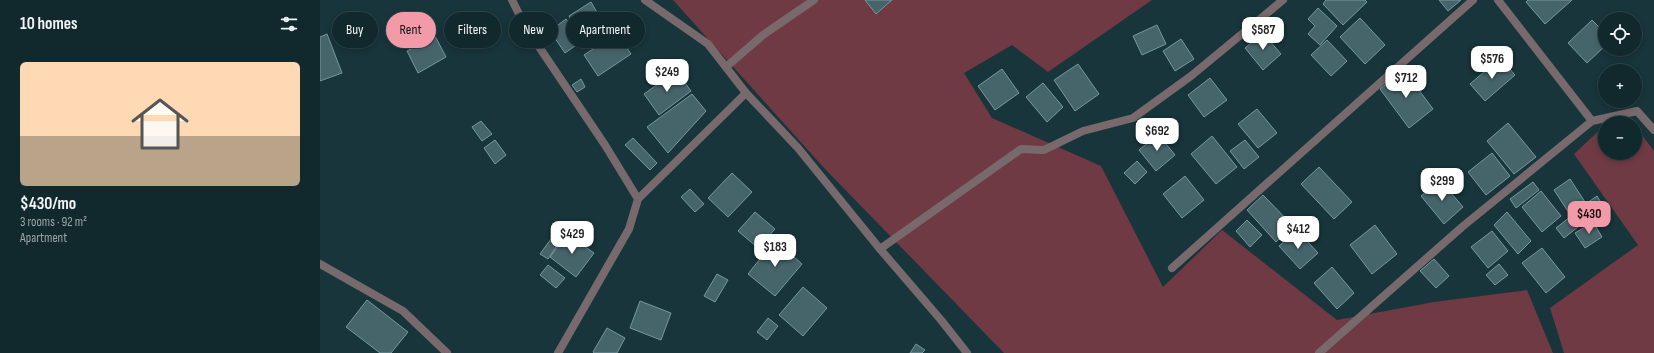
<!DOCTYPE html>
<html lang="en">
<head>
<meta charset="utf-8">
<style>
	body { margin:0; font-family:"Sofia Sans Condensed",sans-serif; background:#1a3034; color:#f1f3f6; height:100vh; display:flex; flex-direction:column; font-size:15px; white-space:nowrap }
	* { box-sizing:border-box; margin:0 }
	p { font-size:13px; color:#9ca6a9 }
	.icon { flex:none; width:22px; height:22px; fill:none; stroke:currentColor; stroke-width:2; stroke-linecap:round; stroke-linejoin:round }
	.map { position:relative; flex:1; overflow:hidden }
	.sheet { display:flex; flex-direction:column; background:#11282c; width:320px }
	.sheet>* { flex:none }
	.top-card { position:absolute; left:12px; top:12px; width:380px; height:36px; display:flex; gap:8px }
	.fabs { position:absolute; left:1278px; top:12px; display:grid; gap:8px }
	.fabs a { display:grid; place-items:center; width:44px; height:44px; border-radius:50%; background:#11282c; box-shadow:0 2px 6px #0003,0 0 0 1px #304448; font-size:20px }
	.price { position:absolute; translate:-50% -34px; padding:0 9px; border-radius:8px; background:#fff; color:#222; font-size:13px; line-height:26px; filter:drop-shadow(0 1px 2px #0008) }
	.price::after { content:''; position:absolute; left:50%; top:24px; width:12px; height:9px; margin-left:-6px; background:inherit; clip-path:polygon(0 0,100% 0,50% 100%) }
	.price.on { background:#f39aa8; color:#111 }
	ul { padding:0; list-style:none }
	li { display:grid; align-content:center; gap:8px; height:212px; padding:0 20px }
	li+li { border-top:1px solid #304448 }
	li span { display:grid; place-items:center; height:124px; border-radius:6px; color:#555 }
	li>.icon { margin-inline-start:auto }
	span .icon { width:72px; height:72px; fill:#fffc; stroke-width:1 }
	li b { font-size:17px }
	h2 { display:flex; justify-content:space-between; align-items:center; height:48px; padding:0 20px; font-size:17px }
	.chip { padding:0 14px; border-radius:18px; background:#11282c; box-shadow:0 2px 6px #0003,0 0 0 1px #304448; font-size:14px; line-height:36px }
	.chip.on { background:#f39aa8; color:#111 }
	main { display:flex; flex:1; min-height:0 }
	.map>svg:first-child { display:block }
	.green { fill:#6f3a43 }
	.building { fill:#46656b; stroke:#77979f }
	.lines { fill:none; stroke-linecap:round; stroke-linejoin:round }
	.minor { stroke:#786a6c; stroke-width:8 }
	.tertiary { stroke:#786a6c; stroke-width:8 }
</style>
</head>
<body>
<main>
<section class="sheet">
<h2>10 homes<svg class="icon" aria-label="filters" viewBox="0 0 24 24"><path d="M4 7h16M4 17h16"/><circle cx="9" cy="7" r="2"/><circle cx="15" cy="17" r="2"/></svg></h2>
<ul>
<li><span style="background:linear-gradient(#ffd9b3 60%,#b9a48a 0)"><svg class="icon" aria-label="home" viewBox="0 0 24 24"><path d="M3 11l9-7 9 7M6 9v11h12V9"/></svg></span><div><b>$430/mo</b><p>3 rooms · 92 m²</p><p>Apartment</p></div></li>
</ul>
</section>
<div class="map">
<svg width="1334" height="353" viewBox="0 0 1334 353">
	<rect width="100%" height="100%" fill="#17353b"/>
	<!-- green -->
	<path class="green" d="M353 0H832L728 72 692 45 644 73 672 118 781 166 843 287 902 230 1017 320 1114 302 1207 290 1233 353H684L505 169Z
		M1285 125V153H1315V133L1322 135 1334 151V353H1244L1230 308 1318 245 1254 154Z"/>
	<!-- building -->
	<path class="building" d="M545 0H572L556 14Z
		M1006 0H1045L1047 2 1023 25 1003 4Z
		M1119 0H1141L1128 11Z
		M1208 0H1252L1225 24 1206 2Z
		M271 2 285 26 263 39 249 16Z
		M998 8 1017 26 1000 45 988 34 995 26 988 19Z
		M1040 18 1065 45 1045 64 1020 37Z
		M246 19 262 41 245 53 230 31Z
		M1272 20 1285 33V46L1267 63 1248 43Z
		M837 25 846 44 822 55 813 36Z
		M297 33 311 54 278 76 264 55Z
		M943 33 961 54 943 70 925 48Z
		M7 34 22 73 0 81V37Z
		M115 36 126 57 98 73 87 51Z
		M861 39 874 59 855 71 843 51Z
		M1007 40 1027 61 1011 76 991 55Z
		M1180 58 1195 75 1165 101 1150 84Z
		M758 64 779 94 755 111 734 80Z
		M682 69 699 93 675 110 658 86Z
		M1084 70 1113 109 1089 128 1060 89Z
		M356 71 371 91 339 115 324 94Z
		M890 78 907 100 884 117 868 95Z
		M261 79 265 87 257 92 252 85Z
		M723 83 743 107 727 122 706 97Z
		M372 94 386 111 348 153 327 127Z
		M937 109 957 133 938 148 918 124Z
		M161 121 172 134 162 141 152 127Z
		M1188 123 1216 157 1194 174 1167 141Z
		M838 134 855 155 836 171 819 150Z
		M892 136 917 167 896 184 871 154Z
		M313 138 337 163 330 170 305 145Z
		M175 140 186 155 175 164 164 148Z
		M925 140 939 157 924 169 910 151Z
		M1172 153 1190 176 1166 195 1148 172Z
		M817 161 827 172 815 184 804 173Z
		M999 167 1032 202 1014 219 981 184Z
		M412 173 432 192 408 217 388 198Z
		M865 176 884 200 862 218 843 194Z
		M1250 179 1265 202 1249 213 1234 190Z
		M1120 180 1143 207 1124 224 1101 196Z
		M1213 182 1219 190 1196 208 1190 199Z
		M370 189 384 204 375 212 361 197Z
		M1221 191 1241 216 1222 232 1202 207Z
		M943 195 973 226 956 242 927 210Z
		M1277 196 1284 207 1258 224 1251 214Z
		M435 212 455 229 438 248 418 231Z
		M1187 212 1211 241 1198 254 1174 225Z
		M1250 217 1258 227 1244 238 1236 228Z
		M927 220 942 235 930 247 916 231Z
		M1273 222 1282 237 1265 248 1255 233Z
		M1055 225 1077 254 1052 274 1030 245Z
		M977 230 998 253 980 269 959 246Z
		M1172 231 1188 251 1168 268 1151 247Z
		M247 234 274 253 256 277 230 257Z
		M231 239 238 244 228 259 220 254Z
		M455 240 482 264 455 296 428 274Z
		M1222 248 1245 277 1226 293 1202 263Z
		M1114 259 1129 276 1116 288 1100 271Z
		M1179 264 1188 275 1175 285 1166 275Z
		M228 265 245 278 236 288 220 275Z
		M1012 267 1034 293 1017 309 994 283Z
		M397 274 408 280 395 302 384 296Z
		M483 287 507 308 483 336 459 315Z
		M47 300 88 332 71 353H60L26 327Z
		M320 301 351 313 341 340 310 328Z
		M448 318 458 326 447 340 437 332Z
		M287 328 305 338 297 353H274L273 352Z
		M596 344 605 350 602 353H590Z"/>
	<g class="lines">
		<!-- minor -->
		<path class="minor" d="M192 0 205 26 285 145 318 199
			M1178 0 1272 121 1317 111 1334 130
			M406 67 443 35 494 0
			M560 249 701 149 724 150 763 131 813 118 871 76 963 0
			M0 264 83 311 127 353
			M852 268 1153 0
			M238 353 309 229 318 199 426 93
			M999 353 1142 227 1272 121"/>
		<!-- tertiary -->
		<path class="tertiary" d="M325 0 388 44 426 93 478 148 560 249 621 320 647 353"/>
	</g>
</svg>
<div class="fabs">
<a><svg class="icon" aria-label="locate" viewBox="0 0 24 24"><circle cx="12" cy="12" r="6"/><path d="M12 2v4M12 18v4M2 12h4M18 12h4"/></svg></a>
<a>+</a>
<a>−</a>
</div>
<b class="price" style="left:943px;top:51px">$587</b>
<b class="price" style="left:1172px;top:80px">$576</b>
<b class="price" style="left:347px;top:93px">$249</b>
<b class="price" style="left:1086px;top:99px">$712</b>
<b class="price" style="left:837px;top:152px">$692</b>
<b class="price" style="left:1122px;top:202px">$299</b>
<b class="price on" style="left:1269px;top:235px">$430</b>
<b class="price" style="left:978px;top:250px">$412</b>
<b class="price" style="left:252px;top:255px">$429</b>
<b class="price" style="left:455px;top:268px">$183</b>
<div class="top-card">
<a class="chip">Buy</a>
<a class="chip on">Rent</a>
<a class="chip">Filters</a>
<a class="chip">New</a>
<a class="chip">Apartment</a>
</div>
</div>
</main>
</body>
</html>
